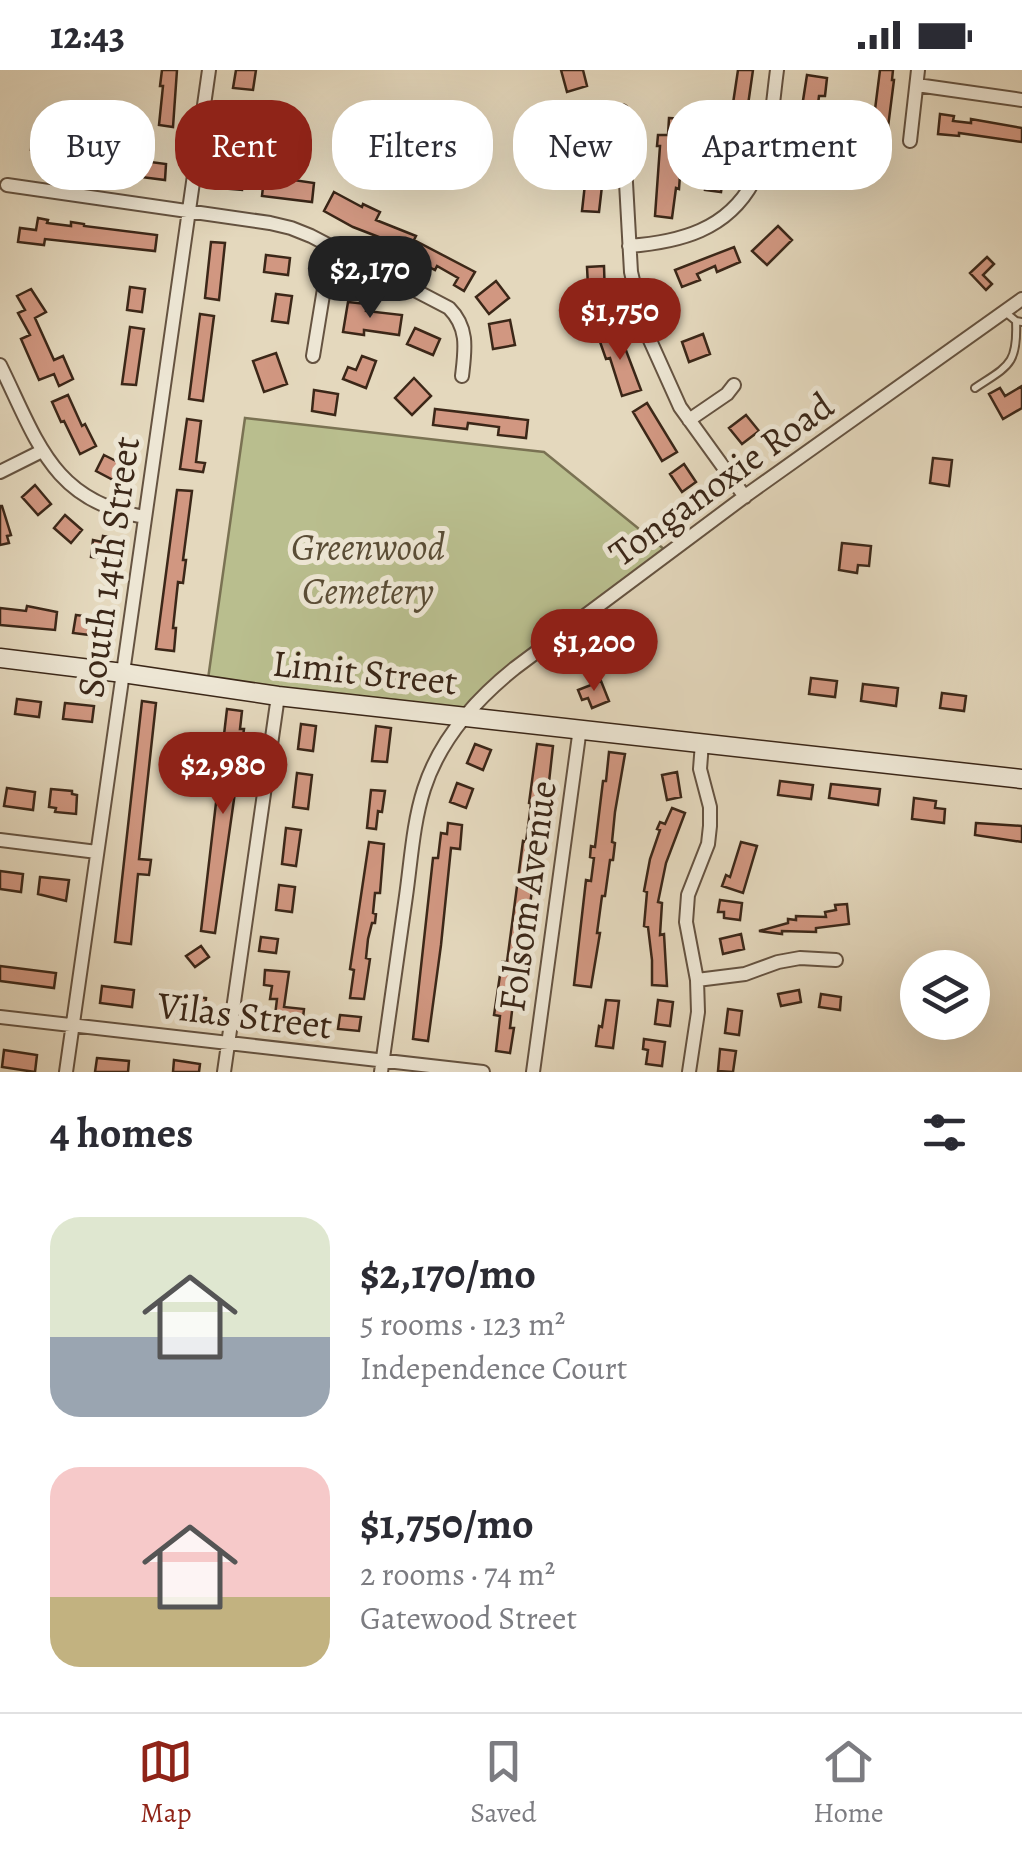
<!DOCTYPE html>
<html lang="en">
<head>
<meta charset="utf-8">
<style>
	body { margin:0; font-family:Alegreya,serif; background:#f7f7f7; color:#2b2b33; height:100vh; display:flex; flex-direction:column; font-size:38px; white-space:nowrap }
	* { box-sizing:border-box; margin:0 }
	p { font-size:32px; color:#7c7c81 }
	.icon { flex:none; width:55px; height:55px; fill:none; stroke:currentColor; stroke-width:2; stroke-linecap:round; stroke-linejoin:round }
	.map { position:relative; height:1002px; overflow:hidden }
	.side { display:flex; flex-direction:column; background:#fff; flex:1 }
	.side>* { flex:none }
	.hud { position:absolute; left:30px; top:30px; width:962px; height:90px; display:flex; gap:20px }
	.tools { position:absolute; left:900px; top:880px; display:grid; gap:20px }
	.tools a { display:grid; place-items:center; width:90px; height:90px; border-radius:50%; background:#fff; box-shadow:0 10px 40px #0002; font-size:50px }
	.price { position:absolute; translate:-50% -85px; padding:0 22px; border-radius:35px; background:#8f2418; color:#fff; font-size:32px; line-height:65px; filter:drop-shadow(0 2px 5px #0008) }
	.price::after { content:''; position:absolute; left:50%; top:60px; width:30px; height:22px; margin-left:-15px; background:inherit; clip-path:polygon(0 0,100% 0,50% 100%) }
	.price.current { background:#222; color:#fff }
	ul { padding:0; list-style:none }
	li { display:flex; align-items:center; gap:30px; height:250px; padding:0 50px }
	li span { display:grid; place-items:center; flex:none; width:280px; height:200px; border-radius:30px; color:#555 }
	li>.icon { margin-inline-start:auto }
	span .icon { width:120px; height:120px; fill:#fffc; stroke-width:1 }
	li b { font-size:42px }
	h2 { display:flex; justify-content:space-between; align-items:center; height:120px; padding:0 50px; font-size:42px }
	.tag { padding:0 35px; border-radius:40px; background:#fff; box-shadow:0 10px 40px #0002; font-size:35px; line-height:90px }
	.tag.current { background:#8f2418; color:#fff }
	.status { display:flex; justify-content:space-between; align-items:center; height:70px; padding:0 50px; background:#fff; direction:ltr }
	.status svg { height:28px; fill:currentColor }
	.tab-bar { display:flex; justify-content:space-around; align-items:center; height:140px; border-top:2px solid #e1e1e2; background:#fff; font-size:28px; color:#7c7c81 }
	.tab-bar a { display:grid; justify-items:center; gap:5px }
	.tab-bar .current { color:#8f2418 }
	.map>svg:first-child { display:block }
	.green { fill:#b9be8e; stroke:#7a7253; stroke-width:2.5 }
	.building { fill:#d19781; stroke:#3b2718; stroke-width:2.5 }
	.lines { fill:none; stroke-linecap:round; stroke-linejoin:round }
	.lane-casing { stroke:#655341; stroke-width:10 }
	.street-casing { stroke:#655341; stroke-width:16 }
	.secondary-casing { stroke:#3b2718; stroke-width:21 }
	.lane { stroke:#ede6d4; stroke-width:6 }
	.street { stroke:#ede6d4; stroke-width:12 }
	.secondary { stroke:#ede6d4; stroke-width:18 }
	.labels { text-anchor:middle; stroke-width:10; stroke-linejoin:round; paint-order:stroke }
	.street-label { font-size:38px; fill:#3b2718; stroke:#ede6d4 }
	.park-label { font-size:38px; font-style:italic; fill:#5a4d36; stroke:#ede6d4 }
</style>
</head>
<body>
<div class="status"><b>12:43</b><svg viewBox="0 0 49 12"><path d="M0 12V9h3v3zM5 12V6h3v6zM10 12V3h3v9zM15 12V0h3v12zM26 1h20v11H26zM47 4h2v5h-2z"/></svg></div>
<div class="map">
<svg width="1022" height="1002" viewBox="0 0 1022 1002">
	<rect width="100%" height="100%" fill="#e4d8bd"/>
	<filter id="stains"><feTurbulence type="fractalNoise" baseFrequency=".002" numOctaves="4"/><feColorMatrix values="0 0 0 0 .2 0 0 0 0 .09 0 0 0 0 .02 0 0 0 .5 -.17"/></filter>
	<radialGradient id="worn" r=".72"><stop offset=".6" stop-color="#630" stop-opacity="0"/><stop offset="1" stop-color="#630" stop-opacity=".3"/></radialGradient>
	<!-- green -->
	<path class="green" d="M245 348 544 382 670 484 463 646 207 616Z"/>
	<!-- building -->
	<path class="building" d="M162 0H177L173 57 159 55 163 16H160Z
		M236 0H256L253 20 233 18Z
		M561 0H583L587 16 567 22Z
		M738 0H753L746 49H742L735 86 726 85 721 122 705 120 709 92H715L721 59 729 60Z
		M880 0H893L892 10H894L887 65 872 63Z
		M807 5 827 8 825 26H819L815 58 799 56Z
		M233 34 248 36 245 57 231 55Z
		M576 41 597 43 594 81H599L595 116H602L599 142 582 141 586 105H581L585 70 574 69Z
		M940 44 954 46 953 51 971 53V49L1022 58V72L959 63V66L938 64Z
		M669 48 684 49 679 119 676 118 672 148 655 146 660 76H657L658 65H668Z
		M33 61 60 64 59 73 74 75 75 69 84 70V75L128 83 125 99 95 95V99L83 98 84 91 66 89 67 84 31 80Z
		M143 91 166 94 165 110 141 107Z
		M254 97 274 100 273 107 314 113 312 132 262 126 263 117 251 115Z
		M222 104 243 107 242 120 220 118Z
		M334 122 362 137 363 134 380 142 376 150 416 166 414 170 475 202 464 221 454 215 458 208 437 196 435 200 414 189 415 187 382 173 384 169 353 157 324 141Z
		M38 148 48 150 47 153 71 156V152L84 154V156L157 165 155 181 45 169 44 175 18 172 20 158 36 160Z
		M778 156 792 170 767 195 752 181Z
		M211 172 225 173 219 230 205 228Z
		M734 177 740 192 717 202 715 196 697 204 700 210 682 217 675 200Z
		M266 185 290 188 288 205 264 202Z
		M987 187 994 194 983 205 992 214 986 220 970 203Z
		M604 196 605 228H609L608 253 592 252 596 215 588 216 587 197Z
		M496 211 509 228 489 244 476 227Z
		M130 217 145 219 142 242 127 240Z
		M31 219 46 242 35 248 54 290 63 286 73 309 59 316 54 304 39 310 21 269 30 265 18 243 25 240 17 226Z
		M276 224 292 226 288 253 272 251Z
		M348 232 367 234 366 241 402 245 399 265 364 260V265L343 262Z
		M200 244 214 246 203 331 189 329Z
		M510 250 515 275 493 279 489 254Z
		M130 257 144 259 136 315 122 314Z
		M415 258 440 269 433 285 407 274Z
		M619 262 641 320 622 326 610 288 606 289 599 269Z
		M703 264 710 284 689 292 682 272Z
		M276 283 287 314 264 322 253 291Z
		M362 286 376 291 366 318 343 309 348 297 356 300Z
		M414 308 431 326 412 345 395 328Z
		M1022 316V338L1003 349 989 324 1000 318 1005 326Z
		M314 320 338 324 335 345 312 341Z
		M68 325 82 356 85 354 96 376 80 384 64 351 61 352 52 332Z
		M647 333 677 382 662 391 633 342Z
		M435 339 528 350 526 368 498 365 499 357 468 353 467 359 433 355Z
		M746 345 759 361 742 374 729 358Z
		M187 349 201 351 196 392 205 393 203 402 180 399Z
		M104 385 126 396 117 412 96 401Z
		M933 388 952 390 949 416 930 413Z
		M684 394 696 412 682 422 670 404Z
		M35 415 51 434 38 445 22 427Z
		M177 420 192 421 183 490H186L183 513 178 512 173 558H176L174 581 156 579Z
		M0 436H2L11 465 7 466 9 473 0 475Z
		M65 445 82 460 71 473 54 458Z
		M103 466 115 468 112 490 91 487 93 470 102 472Z
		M842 473 871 476 869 496 858 495 857 503 839 500Z
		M27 536 57 542 55 560 0 555V538L26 541Z
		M76 545 100 548 98 566 73 563Z
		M811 608 837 611 835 627 809 624Z
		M601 611 609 631 592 638 588 628 582 630 578 620Z
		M863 614 898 618 896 636 861 631Z
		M942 623 966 626 964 641 940 638Z
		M17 629 41 632 39 647 15 644Z
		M142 631 156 633 139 789 151 790 149 805 138 804 131 874 115 872Z
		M65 633 94 636 92 652 63 649Z
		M227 639 242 641 240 659H244L215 863 201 861Z
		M301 654 316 656 313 681 298 679Z
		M376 656 391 658 387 692 372 691Z
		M475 674 491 680 483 700 467 693Z
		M537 674 553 676 543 766H540L518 916H515L510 958H514L510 983 496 981 500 946 494 945 502 892H507L523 771 526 772 531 734 529 733Z
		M609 682 625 684 615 742 612 772 615 773 613 790H610L605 826H602L597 863H600L591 917 574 915 586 810 591 811 594 788 590 787 591 776 595 777 603 711H606Z
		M677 702 681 727 667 730 662 705Z
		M297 703 312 705 308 739 293 737Z
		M780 711 813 715 811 729 778 725Z
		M457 713 473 719 466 738 450 732Z
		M831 714 880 719 878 735 829 728Z
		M7 718 35 722 33 740 4 736Z
		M51 719 72 721V724L77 725 76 744 55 742 56 738 49 737Z
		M371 720 385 721 382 742 378 741 376 759 367 758Z
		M914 728 936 731 935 738 945 739 944 753 912 749Z
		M672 738 685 743 666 793 658 832 662 833 660 865 664 864 667 916 652 915V890L648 857 644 856 647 822 644 821 650 789 660 760 657 759 660 752 665 754Z
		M448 753 462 755 460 779 451 778 441 875 428 971 413 969 433 788H438L441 763 447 764Z
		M976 753 1022 756V772L975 765Z
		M286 758 301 760 296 796 282 794Z
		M369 772 384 774 380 823H375L373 843 376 844 375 853H372L368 869 366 888 370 889 364 929 350 928 354 900 350 899Z
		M741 772 757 776 743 823 722 816 726 805 730 807Z
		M0 801 23 804 21 822 0 819Z
		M40 807 69 810 66 831 38 824Z
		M279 815 295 817 292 842 276 840Z
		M720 830 742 833 740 850 724 848V842H718Z
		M847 834 849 854 816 858V862L782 861V864L759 861 788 853V849L796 850V846L826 847 825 842 836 840 835 835Z
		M741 864 744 879 723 884 720 869Z
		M261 867 278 869 276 883 259 881Z
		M201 876 209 887 195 897 186 886Z
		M0 896 56 903 54 918 0 911Z
		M265 900 289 902 284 937 304 939 302 957 274 954 277 929H270L272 916 264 915Z
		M102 916 134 920 132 937 100 933Z
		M799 920 801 932 781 936 778 924Z
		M821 924 841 927 840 940 819 937Z
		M178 925 206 928 204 943 176 939Z
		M606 930 619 931 613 978 596 976 599 956 602 957Z
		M658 930 673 932 670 956 655 954Z
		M728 939 742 941 739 965 725 963Z
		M340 945 361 947 359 961 338 959Z
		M644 969 665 972 662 996 646 994 648 980 643 979Z
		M720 979 736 981 733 1002 718 1001Z
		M4 980 37 985 35 1002 2 997Z
		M97 988 129 991 128 1002H95Z
		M174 990 200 994 199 1002H173Z"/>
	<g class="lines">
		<defs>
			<path id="lane" d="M1005 242 1016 251 1022 252
				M975 318C1008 296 1018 295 1016 251"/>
			<path id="street" d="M917 15 1022 30
				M622 41 631 202 644 257 680 337 745 427
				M910 71 918 0
				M7 115 270 153 291 158 311 166 449 238C469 258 465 280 462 306
				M629 176C680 172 727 160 753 112 757 106 761 99 763 92 771 62 773 30 777 0
				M313 286 331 176
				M0 295C37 370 52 432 145 447
				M689 350 727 324 734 315
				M0 402 42 381
				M0 770 97 782
				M697 910 745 904 778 892 800 888 836 890
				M0 947 483 1002
				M66 1002 209 0
				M224 1002 278 626
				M381 1002C389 943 398 885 406 826 411 791 413 753 424 719 440 669 475 630 515 598L748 424 1022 229
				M533 1002 580 658
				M689 1002 698 942 697 910 686 852 688 825 708 774 710 756V737L700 699 702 673"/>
			<path id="secondary" d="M0 588 123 603 278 626 1022 709"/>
		</defs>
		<!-- lane casing -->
		<use href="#lane" class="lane-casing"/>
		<!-- street casing -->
		<use href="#street" class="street-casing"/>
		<!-- secondary casing -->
		<use href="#secondary" class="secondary-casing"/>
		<!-- lane -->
		<use href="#lane" class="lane"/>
		<!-- street -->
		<use href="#street" class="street"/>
		<!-- secondary -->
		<use href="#secondary" class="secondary"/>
	</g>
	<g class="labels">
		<!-- street labels -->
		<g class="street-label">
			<text transform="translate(721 409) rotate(-36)" y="13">Tonganoxie Road</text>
			<text transform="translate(108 497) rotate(-82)" y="13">South 14th Street</text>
			<text transform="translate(365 602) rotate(6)" y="13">Limit Street</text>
			<text transform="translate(527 826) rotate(-82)" y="13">Folsom Avenue</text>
			<text transform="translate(245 945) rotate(7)" y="13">Vilas Street</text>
		</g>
		<!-- park labels -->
		<g class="park-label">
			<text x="368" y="490">Greenwood<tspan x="368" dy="44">Cemetery</tspan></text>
		</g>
	</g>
	<rect width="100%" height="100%" filter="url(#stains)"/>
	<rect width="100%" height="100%" fill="url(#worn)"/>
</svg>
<div class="tools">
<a><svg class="icon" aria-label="layers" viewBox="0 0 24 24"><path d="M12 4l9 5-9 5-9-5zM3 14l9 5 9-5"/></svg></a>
</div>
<b class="price current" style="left:370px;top:251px">$2,170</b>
<b class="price" style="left:620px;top:293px">$1,750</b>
<b class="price" style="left:594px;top:624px">$1,200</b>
<b class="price" style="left:223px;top:747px">$2,980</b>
<div class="hud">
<a class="tag">Buy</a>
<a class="tag current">Rent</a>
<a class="tag">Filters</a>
<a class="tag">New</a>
<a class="tag">Apartment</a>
</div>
</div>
<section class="side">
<h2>4 homes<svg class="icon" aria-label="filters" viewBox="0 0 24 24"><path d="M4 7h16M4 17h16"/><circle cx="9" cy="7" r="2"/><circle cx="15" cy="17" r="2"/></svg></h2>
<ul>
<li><span style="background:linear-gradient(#dfe7d0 60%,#9aa5b1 0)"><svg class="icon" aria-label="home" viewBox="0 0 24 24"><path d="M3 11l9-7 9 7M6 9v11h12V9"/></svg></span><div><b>$2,170/mo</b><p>5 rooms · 123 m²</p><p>Independence Court</p></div></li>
<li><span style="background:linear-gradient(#f6c9c9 65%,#c2b280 0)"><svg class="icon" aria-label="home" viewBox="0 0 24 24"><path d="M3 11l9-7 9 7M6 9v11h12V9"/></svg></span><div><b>$1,750/mo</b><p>2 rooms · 74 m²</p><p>Gatewood Street</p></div></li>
</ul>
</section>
<nav class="tab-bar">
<a class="current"><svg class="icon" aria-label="map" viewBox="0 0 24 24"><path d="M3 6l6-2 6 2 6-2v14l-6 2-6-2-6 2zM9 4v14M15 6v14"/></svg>Map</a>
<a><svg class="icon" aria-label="saved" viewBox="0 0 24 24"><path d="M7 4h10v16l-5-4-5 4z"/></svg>Saved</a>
<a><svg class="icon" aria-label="home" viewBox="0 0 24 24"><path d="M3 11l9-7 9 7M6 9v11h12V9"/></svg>Home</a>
</nav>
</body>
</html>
